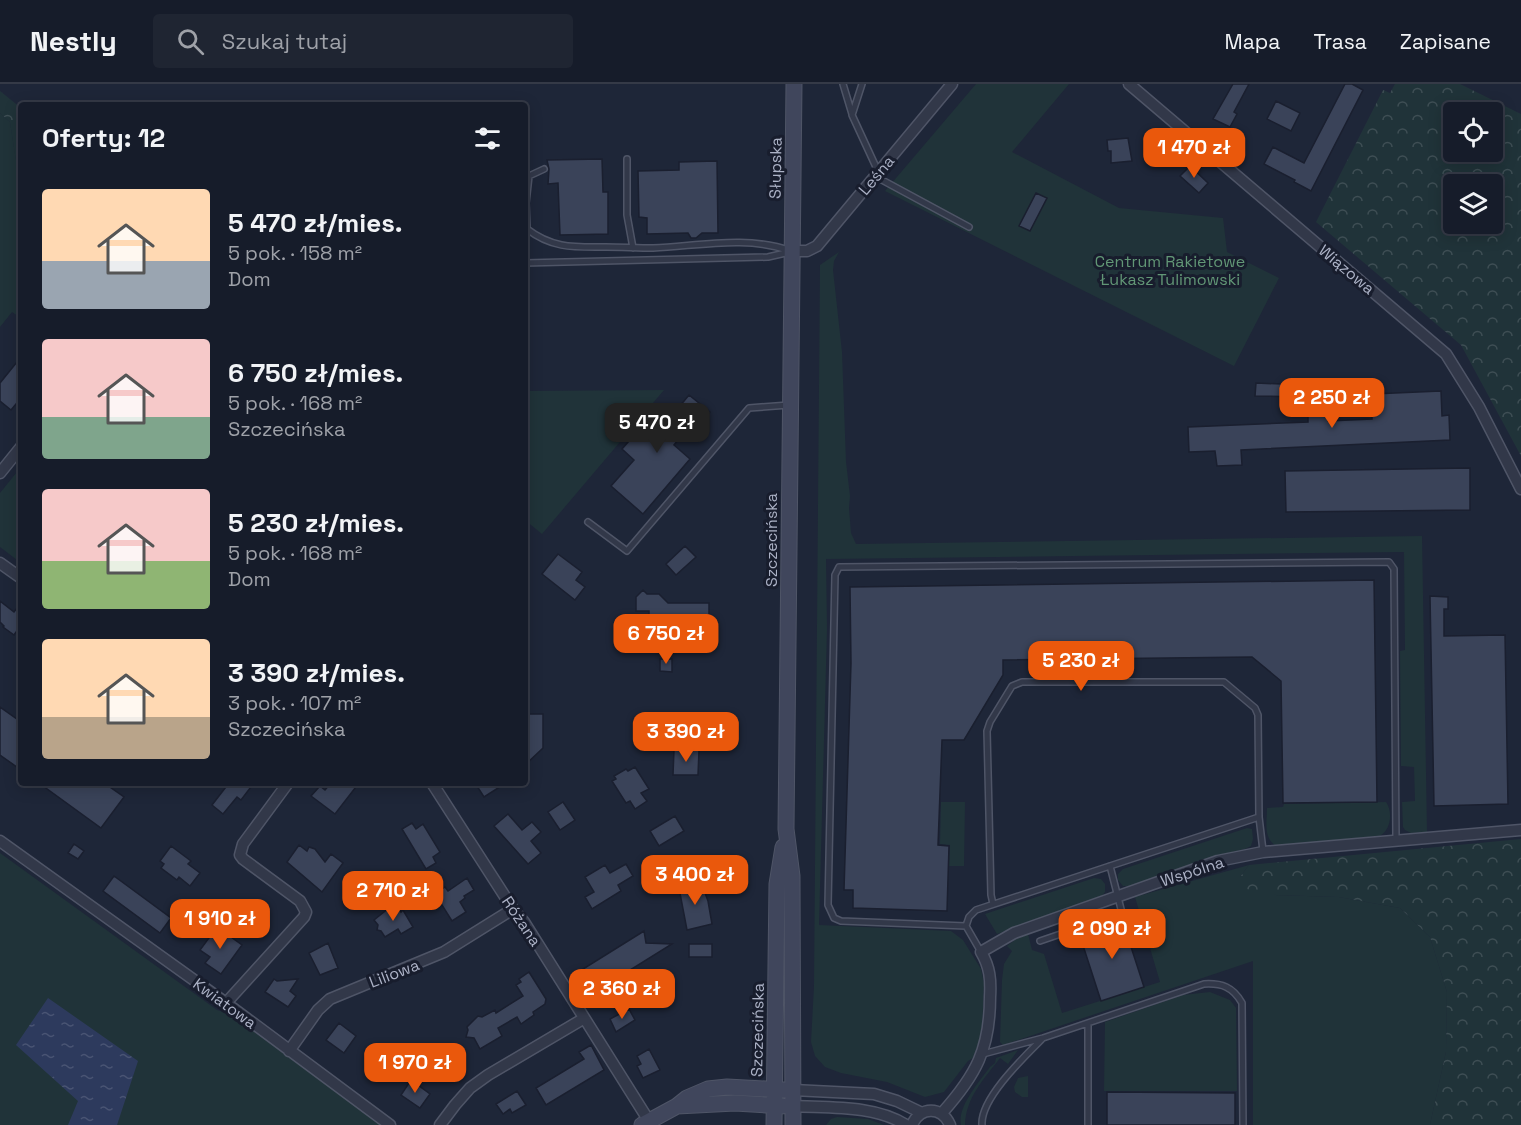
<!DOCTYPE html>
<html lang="pl">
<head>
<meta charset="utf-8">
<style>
	body { margin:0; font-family:"Space Grotesk",sans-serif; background:#1f2532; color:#f1f3f6; height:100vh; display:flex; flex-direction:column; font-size:22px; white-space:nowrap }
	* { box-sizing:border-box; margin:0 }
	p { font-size:20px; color:#9ea1a8 }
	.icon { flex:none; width:33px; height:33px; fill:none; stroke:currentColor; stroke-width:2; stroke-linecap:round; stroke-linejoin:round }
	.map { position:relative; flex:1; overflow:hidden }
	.drawer { position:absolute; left:18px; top:18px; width:510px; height:684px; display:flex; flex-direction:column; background:#161c2a; border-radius:6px; box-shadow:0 3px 15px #0003,0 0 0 2px #353a47 }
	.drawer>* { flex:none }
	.buttons { position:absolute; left:1443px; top:18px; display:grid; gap:12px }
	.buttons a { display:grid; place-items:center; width:60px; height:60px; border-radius:6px; background:#161c2a; box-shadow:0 3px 15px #0003,0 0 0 2px #353a47; font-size:30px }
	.price { position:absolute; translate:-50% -51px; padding:0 14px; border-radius:12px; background:#ea580c; color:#fff; font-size:20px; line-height:39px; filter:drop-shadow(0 2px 3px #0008) }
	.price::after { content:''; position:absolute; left:50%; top:36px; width:18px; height:14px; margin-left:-9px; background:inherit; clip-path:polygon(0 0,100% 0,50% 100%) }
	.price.on { background:#222; color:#fff }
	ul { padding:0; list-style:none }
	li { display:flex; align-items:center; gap:18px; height:150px; padding:0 24px }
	li span { display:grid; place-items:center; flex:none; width:168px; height:120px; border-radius:6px; color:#555 }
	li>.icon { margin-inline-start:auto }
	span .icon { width:72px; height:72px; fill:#fffc; stroke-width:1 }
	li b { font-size:26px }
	h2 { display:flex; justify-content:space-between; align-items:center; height:72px; padding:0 24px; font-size:26px }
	header { display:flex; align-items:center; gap:36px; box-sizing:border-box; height:84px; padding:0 30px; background:#161c2a; border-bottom:2px solid #353a47 }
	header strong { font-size:28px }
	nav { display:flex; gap:33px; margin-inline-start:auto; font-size:21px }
	.search { width:420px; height:54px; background:#1f2532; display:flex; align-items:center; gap:15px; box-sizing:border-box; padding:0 21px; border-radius:6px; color:#9ea1a8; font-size:22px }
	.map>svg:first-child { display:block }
	.green { fill:#203339 }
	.forest { fill:url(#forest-crowns); fill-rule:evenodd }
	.water { fill:url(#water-ripples) }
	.building { fill:#3a4359; stroke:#1a1f2f; stroke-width:1.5 }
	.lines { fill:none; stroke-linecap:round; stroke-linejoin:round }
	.lane-casing { stroke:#4f5567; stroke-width:8 }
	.street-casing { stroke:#4f5567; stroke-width:13 }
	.secondary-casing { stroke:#4f5567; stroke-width:17 }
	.lane { stroke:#323849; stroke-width:5 }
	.street { stroke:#323849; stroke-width:10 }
	.secondary { stroke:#40465c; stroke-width:15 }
	.labels { text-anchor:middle; stroke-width:6; stroke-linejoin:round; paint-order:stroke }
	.street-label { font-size:16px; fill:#acb2c6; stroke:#181d2d }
	.park-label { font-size:16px; fill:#629776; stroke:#181d2d }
</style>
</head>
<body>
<header>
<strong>Nestly</strong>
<div class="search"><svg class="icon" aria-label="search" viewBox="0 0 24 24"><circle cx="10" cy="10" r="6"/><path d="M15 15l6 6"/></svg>Szukaj tutaj</div>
<nav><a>Mapa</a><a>Trasa</a><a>Zapisane</a></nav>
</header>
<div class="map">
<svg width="1521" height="1041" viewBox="0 0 1521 1041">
	<defs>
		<pattern id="forest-crowns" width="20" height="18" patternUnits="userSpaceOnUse" patternTransform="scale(1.5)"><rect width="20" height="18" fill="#203339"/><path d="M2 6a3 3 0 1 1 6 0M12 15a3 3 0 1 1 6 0" fill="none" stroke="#3e4e54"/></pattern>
		<pattern id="water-ripples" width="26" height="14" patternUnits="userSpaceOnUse" patternTransform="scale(1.5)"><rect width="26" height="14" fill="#2d3a5d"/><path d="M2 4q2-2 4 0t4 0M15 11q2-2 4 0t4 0" fill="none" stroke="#495473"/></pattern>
	</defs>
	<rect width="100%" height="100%" fill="#1e2638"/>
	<!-- green -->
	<path class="green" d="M976 0H1069L1012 68 1119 124 1223 134 1227 168 1279 194 1234 282 885 107Z
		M0 29 10 38 16 76 21 80V234L12 228 0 243Z
		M839 168 834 177 833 186 842 268 846 378 850 412 849 424 851 449 856 460 1422 452 1427 748 1411 749 1405 746 1403 743 1402 718 1415 717 1414 683 1401 682 1400 567 1405 566 1404 468 826 475 827 545 819 841 951 847 963 856 981 885 984 899 982 949 973 974 968 977 944 1008 925 1013 887 998 841 989 825 983 815 972 811 958 814 902 820 181Z
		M664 306 542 450 525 436V307Z
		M21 383V479L0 463V409Z
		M941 718H965L964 782H949L950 761 940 760Z
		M1386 718C1393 728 1391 746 1380 752L1276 762C1263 754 1267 738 1267 724L1283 723 1284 720Z
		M1247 744 1252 745 1253 755 1251 762 1245 765 1215 772 1131 802H1123L1118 796V790L1123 785Z
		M0 769 217 926 230 930 381 1041H0Z
		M1249 781 1240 793 1276 811 1339 813 1400 824 1430 853 1447 908 1446 968 1430 1041H1253V877L1003 961 1000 958 1002 896 1004 880 1012 867 1007 862 1016 855 1028 850 1032 866 1044 870 1062 929 1160 898 1135 813Z
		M1094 794 1101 795 1105 800V808L1101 813 997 850 985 830Z
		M1210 908 1230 916 1236 924 1237 1007H1104L1105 938 1183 911Z
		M1018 966 1008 980 1000 974C984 995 966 1013 965 1041H961C957 1023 979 998 990 983L995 979 996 974Z
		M1028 992V1013H1022L1015 1008 1014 1003 1018 994Z
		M837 1033 868 1035 884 1041H826L831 1035Z"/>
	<!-- forest -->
	<path class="forest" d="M1395 0H1460L1521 30V372L1461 261 1316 138 1383 6 1390 9ZM1492 28V68H1454V28ZM1492 100V140H1454V100Z
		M0 7 21 24V80L16 77 10 38 0 29Z
		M1521 755V1041H1430L1446 968 1447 908 1430 853 1400 824 1339 813 1276 811 1246 805 1240 793 1249 781Z"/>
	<!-- water -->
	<path class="water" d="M48 914 138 977 117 1041H68L78 1017 16 961Z"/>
	<!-- building -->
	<path class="building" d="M1233 0H1249L1234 28 1237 30 1230 43 1213 35Z
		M1345 0H1352L1363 6 1311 107 1294 98 1295 96 1264 80 1273 63 1304 79Z
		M1276 17 1300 29 1291 47 1267 35Z
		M1128 54 1132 77 1111 79V67H1108L1107 56Z
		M602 75 603 108H608V150L560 151 558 99 548 100 549 85 547 76Z
		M717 77 718 149H702L696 154H691L688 149 647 150V134L639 133 638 87 679 86V78Z
		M1190 82 1208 99 1199 109 1180 92Z
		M1036 109 1047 114 1030 147 1019 142Z
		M21 273V314L11 326 0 317V299Z
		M1256 299 1307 301V313L1255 312Z
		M1441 307 1442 332 1449 331 1450 356 1241 366 1242 381 1217 382 1215 367 1189 368 1188 343 1308 338V323L1328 322V337L1372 335V310Z
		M689 311 710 328 692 349 687 345 674 361 690 375 643 430 611 402 634 376 622 365 658 324 670 334Z
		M1470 384V426L1286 428 1285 387Z
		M685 462 696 473 676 491 666 480Z
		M558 470 582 488 576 496 585 503 575 516 542 490Z
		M1374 496 1377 718 1283 719 1281 597 1252 573 1003 576V591L964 656H942L938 761 949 762 947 827 853 824V806H844L851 579 850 503Z
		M643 506 647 510H659L668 519H709V555L668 554V550H653V541H649V527H636V513Z
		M1430 512 1448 513V525H1444V552L1505 551 1508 720 1434 722Z
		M0 517 14 528 21 519V541L14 551 3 543 4 542 0 538Z
		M660 575H672V588L660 587Z
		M0 623 21 638V686L0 671Z
		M525 630H543V664L525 681Z
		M693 635H705V646H693Z
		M674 666H699L698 691H673Z
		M635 683 649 705 641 709 647 717 635 725 630 717 626 719 612 697 616 695 614 692 626 685 628 687Z
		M39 699H104L124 713 101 744Z
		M229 699H254L241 716 237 713 223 730 212 721Z
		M331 699H359L335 730 311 712 320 702 325 706Z
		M475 699H506L484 713Z
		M563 718 575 736 560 746 548 728Z
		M508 730 522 746 532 738 541 748 531 757 541 769 528 780 494 742Z
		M675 732 684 747 659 762 650 747Z
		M412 739 416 745 423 740 440 768 433 773 436 779 426 785 402 745Z
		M74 760 84 767 78 775 68 769Z
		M299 761 307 767 309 763 315 765 325 778 331 770 343 779 322 808 287 778Z
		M171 762 191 777 188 780 200 789 190 802 179 793 177 796 161 784 164 780 160 777Z
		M626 780 633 792 618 801 621 807 592 825 585 813 594 808 585 793 605 781 610 789Z
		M114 792 171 834 160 849 103 807Z
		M467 794 474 806 464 812 465 814 460 818 466 828 452 837 435 810 445 803 448 807Z
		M701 798 708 817 712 840 687 846 679 804Z
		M397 822 401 828 403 826 413 843 401 850 398 845 385 853 381 847 377 846 378 841 374 836 389 824 390 826Z
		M1122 835 1144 903 1101 917 1079 849Z
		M217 843 242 861 221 890 205 879 210 873 200 866Z
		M644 847 646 859 672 860 590 911 575 890Z
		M328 859 338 884 320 891 309 869Z
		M689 860H712V873H689Z
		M529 888 546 915 545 920 533 928 534 931 521 940 517 933 498 944 502 952 480 965 474 954 466 953 468 946 467 943 478 932 482 933 495 926 496 929 523 912 516 901 521 898 519 895Z
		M274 895 277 897 298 895 290 907 296 912 288 923 265 908Z
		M629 925 635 936 616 948 610 935Z
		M339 939 356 952 344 969 326 956Z
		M591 961 604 986 546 1021 536 1004 584 975 579 968Z
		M453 962 462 977 450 984 441 969Z
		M649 965 660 986 643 994 637 982 641 980 637 972Z
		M411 996 430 1010 420 1024 401 1011Z
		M517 1007 526 1021 512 1029 510 1025 503 1030 496 1020Z
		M1107 1008 1235 1009V1041H1107Z"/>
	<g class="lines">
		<defs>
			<path id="lane" d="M843 0 852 30
				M862 0 852 31 882 96 969 143
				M627 75V131L633 164
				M544 85 529 92 526 119 527 145C553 165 575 163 606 163 622 163 637 164 653 164 699 162 746 151 791 167
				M525 179 768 173 790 168
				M588 438 627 467 749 324 789 321
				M993 820 991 811 987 647 990 638 1012 602 1022 598H1224L1255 624 1258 631 1259 733 1263 767
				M966 842 841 837 834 834 828 821 835 491 839 483 1389 478 1394 485 1396 757
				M1040 857 1122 829 1110 782
				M981 868 966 842 969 833 976 826 1259 733
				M983 970 1043 954 1204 900C1222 899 1233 903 1242 919L1243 1041
				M982 1041C980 1015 1024 973 1042 955
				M1088 1041V939"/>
			<path id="street" d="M1129 0 1446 270 1479 323 1521 405
				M792 167H807L817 162 952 0
				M0 389 21 363
				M0 479 21 494
				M432 699 513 825 524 838 649 1037
				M0 757 226 919 390 1041
				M226 919 304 833 306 828 300 817 243 775 240 771 243 760 288 699
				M289 967 318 926 330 915 444 868 513 825
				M793 1006 874 1010 897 1017 922 1029
				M793 1022C830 1024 875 1021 906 1041
				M942 1029C976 991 990 965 990 913 991 896 990 883 981 868L1014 849 1218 777 1263 768 1521 746
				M440 1041 455 1021 470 1004 488 991 583 935
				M912 1041C920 1022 942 1022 950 1041"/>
			<path id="secondary" d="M677 1022 735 1019 782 1022
				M642 1041 677 1022 687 1014 708 1005 727 1003 784 1006
				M774 1041 777 800 783 763
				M793 1041 792 792 786 745 794 0"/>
		</defs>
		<!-- lane casing -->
		<use href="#lane" class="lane-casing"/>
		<!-- street casing -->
		<use href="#street" class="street-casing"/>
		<!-- secondary casing -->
		<use href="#secondary" class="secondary-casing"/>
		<!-- lane -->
		<use href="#lane" class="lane"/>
		<!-- street -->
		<use href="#street" class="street"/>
		<!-- secondary -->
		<use href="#secondary" class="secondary"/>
	</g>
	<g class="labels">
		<!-- street labels -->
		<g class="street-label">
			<text transform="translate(775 84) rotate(-89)" y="6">Słupska</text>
			<text transform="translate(876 91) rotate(-50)" y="6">Leśna</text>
			<text transform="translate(1347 185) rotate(40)" y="6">Wiązowa</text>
			<text transform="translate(771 456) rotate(-90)" y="6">Szczecińska</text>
			<text transform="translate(1192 787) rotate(-18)" y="6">Wspólna</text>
			<text transform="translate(522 837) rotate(56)" y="6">Różana</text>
			<text transform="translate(394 889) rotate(-21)" y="6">Liliowa</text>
			<text transform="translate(225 919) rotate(36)" y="6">Kwiatowa</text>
			<text transform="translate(757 946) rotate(-89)" y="6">Szczecińska</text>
		</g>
		<!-- park labels -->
		<g class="park-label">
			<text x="1170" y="183">Centrum Rakietowe<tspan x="1170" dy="18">Łukasz Tulimowski</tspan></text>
		</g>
	</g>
</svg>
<div class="buttons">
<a><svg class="icon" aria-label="locate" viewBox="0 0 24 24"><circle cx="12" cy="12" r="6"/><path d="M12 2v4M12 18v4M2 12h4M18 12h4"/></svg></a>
<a><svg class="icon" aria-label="layers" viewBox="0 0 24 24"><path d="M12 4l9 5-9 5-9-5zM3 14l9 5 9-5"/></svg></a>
</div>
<b class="price" style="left:1194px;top:95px">1 470 zł</b>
<b class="price" style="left:1332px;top:345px">2 250 zł</b>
<b class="price on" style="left:657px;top:370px">5 470 zł</b>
<b class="price" style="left:666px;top:581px">6 750 zł</b>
<b class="price" style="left:1081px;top:608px">5 230 zł</b>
<b class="price" style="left:686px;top:679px">3 390 zł</b>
<b class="price" style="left:695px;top:822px">3 400 zł</b>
<b class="price" style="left:393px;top:838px">2 710 zł</b>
<b class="price" style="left:220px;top:866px">1 910 zł</b>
<b class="price" style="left:1112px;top:876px">2 090 zł</b>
<b class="price" style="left:622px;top:936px">2 360 zł</b>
<b class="price" style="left:415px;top:1010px">1 970 zł</b>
<section class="drawer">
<h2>Oferty: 12<svg class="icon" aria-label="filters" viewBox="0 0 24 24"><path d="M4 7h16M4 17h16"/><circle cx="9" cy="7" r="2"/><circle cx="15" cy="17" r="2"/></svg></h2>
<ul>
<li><span style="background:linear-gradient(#ffd9b3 60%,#9aa5b1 0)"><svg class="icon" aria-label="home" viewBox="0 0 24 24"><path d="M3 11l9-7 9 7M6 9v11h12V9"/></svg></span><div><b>5 470 zł/mies.</b><p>5 pok. · 158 m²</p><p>Dom</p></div></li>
<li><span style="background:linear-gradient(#f6c9c9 65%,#7fa58c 0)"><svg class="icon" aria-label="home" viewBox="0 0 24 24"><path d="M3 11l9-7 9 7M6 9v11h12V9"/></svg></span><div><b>6 750 zł/mies.</b><p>5 pok. · 168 m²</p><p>Szczecińska</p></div></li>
<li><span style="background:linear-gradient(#f6c9c9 60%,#8fb573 0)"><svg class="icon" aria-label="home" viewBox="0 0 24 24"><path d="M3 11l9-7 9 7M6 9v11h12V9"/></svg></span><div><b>5 230 zł/mies.</b><p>5 pok. · 168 m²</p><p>Dom</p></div></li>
<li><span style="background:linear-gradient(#ffd9b3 65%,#b9a48a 0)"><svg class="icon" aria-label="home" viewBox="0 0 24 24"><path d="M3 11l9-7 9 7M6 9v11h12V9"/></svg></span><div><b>3 390 zł/mies.</b><p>3 pok. · 107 m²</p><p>Szczecińska</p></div></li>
</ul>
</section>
</div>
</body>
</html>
